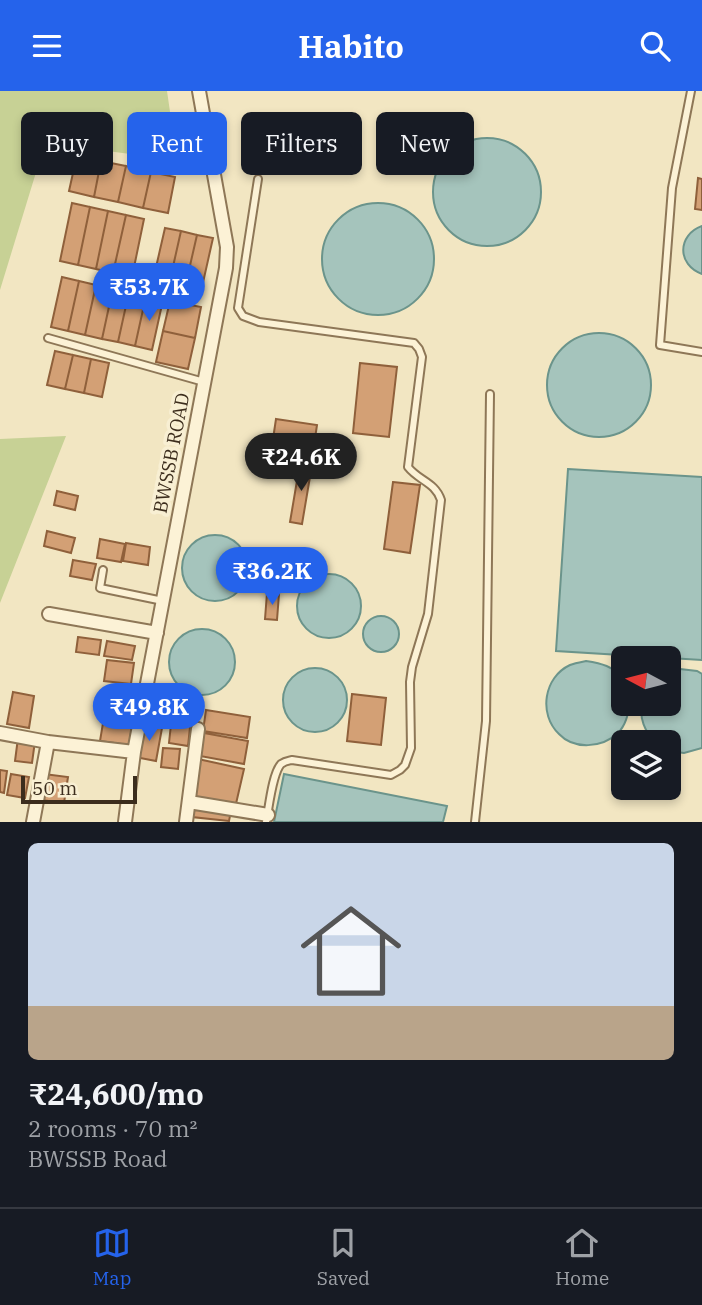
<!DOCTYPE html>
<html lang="en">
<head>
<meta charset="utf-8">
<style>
	body { margin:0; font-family:"IBM Plex Serif",serif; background:#242831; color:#f1f3f6; height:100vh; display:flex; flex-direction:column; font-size:26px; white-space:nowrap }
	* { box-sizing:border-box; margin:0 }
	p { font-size:23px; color:#9ea1a6 }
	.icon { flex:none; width:38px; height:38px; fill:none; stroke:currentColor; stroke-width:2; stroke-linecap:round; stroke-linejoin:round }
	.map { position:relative; height:731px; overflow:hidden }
	.side { display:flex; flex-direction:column; background:#171b24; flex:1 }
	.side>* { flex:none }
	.banner { position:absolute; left:21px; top:21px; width:662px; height:63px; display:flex; gap:14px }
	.needle { width:46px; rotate:277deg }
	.fabs { position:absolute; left:611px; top:555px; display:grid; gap:14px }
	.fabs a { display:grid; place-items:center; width:70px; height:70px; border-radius:10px; background:#171b24; box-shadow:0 4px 10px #0003; font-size:35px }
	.scale { position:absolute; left:21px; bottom:18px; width:116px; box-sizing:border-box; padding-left:7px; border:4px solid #3c2d1d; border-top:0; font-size:19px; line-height:24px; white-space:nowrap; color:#3c2d1d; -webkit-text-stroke:5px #f8efd3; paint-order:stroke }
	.price { position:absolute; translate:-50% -60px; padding:0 16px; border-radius:24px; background:#2563eb; color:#fff; font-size:23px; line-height:46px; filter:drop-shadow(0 2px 4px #0008) }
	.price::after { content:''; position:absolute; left:50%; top:42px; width:21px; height:16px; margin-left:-10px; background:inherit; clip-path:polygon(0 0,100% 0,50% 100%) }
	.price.current { background:#222; color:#fff }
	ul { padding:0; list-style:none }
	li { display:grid; align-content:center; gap:14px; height:371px; padding:0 28px }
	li+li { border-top:2px solid #363941 }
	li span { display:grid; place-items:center; height:217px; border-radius:10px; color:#555 }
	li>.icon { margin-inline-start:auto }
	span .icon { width:126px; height:126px; fill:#fffc; stroke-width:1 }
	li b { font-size:30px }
	.tag { padding:0 24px; border-radius:10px; background:#171b24; box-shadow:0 4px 10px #0003; font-size:24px; line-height:63px }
	.tag.current { background:#2563eb; color:#fff }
	header { display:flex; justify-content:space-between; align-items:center; height:91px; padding:0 28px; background:#2563eb; color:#fff; font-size:32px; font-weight:800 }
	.tabs { display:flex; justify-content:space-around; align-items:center; height:98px; border-top:2px solid #363941; background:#171b24; font-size:19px; color:#9ea1a6 }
	.tabs a { display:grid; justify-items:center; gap:4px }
	.tabs .current { color:#2563eb }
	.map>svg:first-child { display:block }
	.green { fill:#c7d195 }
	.water { fill:#a5c4bc; stroke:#6b948b; stroke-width:2 }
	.building { fill:#d3a075; stroke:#8f603b; stroke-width:2 }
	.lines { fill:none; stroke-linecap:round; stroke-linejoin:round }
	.lane-casing { stroke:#8e7757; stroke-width:10 }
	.street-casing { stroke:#8e7757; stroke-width:16 }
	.lane { stroke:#fcf2d6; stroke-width:6 }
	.street { stroke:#fcf2d6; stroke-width:12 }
	.labels { text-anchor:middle; stroke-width:7; stroke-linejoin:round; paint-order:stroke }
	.street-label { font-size:19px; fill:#3c2d1d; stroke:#f8efd3 }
</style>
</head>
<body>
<header><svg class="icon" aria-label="menu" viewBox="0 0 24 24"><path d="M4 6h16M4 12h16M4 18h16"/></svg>Habito<svg class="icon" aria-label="search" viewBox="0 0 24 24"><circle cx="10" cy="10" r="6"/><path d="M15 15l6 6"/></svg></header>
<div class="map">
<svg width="702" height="731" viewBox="0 0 702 731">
	<rect width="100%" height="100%" fill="#f2e6c2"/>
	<!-- green -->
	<path class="green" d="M0 0H167L177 69 45 52 0 199Z
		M66 345 0 512V348Z"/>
	<!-- water -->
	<path class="water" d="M433 101a54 54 0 1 1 108 0a54 54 0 1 1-108 0Z
		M322 168a56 56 0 1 1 112 0a56 56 0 1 1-112 0Z
		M702 135V183C677 174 677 144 702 135Z
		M547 294a52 52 0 1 1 104 0a52 52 0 1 1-104 0Z
		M568 378 702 386V569L556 560Z
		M182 477a33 33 0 1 1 66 0a33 33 0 1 1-66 0Z
		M297 515a32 32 0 1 1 64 0a32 32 0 1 1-64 0Z
		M363 543a18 18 0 1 1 36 0a18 18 0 1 1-36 0Z
		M169 571a33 33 0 1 1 66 0a33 33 0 1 1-66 0Z
		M586 570C599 572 616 575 622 589 625 595 623 605 623 612L630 613C628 623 626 634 618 642 602 657 574 659 559 643 538 623 544 586 570 574 575 572 581 571 586 570Z
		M283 609a32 32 0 1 1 64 0a32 32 0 1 1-64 0Z
		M680 578 697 580 702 583V657L684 662 669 660 668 651H654C645 639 639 628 642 613L668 612 669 581Z
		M284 683 447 715 443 731H274Z"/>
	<!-- building -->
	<path class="building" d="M77 64 101 70 94 106 69 100Z
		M101 70 126 75 118 111 94 106Z
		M126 75 151 81 143 117 118 111Z
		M151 81 175 86 168 122 143 117Z
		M698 87 702 88V119L695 118Z
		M72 112 90 116 78 174 60 170Z
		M90 116 108 120 96 178 78 174Z
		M108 120 126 124 113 182 96 178Z
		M126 124 144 128 132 186 113 182Z
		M165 137 181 140 170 189 154 185Z
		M181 140 197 144 186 192 170 189Z
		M197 144 213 147 202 196 186 192Z
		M62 186 79 190 68 240 51 236Z
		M79 190 96 194 85 244 68 240Z
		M96 194 113 197 102 248 85 244Z
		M113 197 129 201 118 251 102 248Z
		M129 201 146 205 135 255 118 251Z
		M146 205 163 209 152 259 135 255Z
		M170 210 201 216 195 247 163 240Z
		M163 240 195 247 188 278 156 271Z
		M55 260 73 264 65 298 47 294Z
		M73 264 91 268 84 302 65 298Z
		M91 268 109 272 102 306 84 302Z
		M360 272 397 276 389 346 353 342Z
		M276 328 317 334 314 354 273 348Z
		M300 372 312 374 302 433 290 431Z
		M393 391 420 394 410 462 384 458Z
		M57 400 78 405 75 419 54 414Z
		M47 440 75 447 71 462 44 455Z
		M100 448 125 453 121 471 97 467Z
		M126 452 150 456 148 474 123 470Z
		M73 469 96 473 92 489 70 485Z
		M267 502 279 503 277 529 265 528Z
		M78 546 101 549 99 564 76 561Z
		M107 550 135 555 132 569 104 565Z
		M107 569 134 572 131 593 104 590Z
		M13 601 34 605 29 637 7 633Z
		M352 603 386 607 381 654 347 650Z
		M151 611 169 613 168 622 150 620Z
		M173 615 192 617 188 655 169 652Z
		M206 619 250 626 247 647 203 640Z
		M148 621 169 624 168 635 147 632Z
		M104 626 133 630 129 654 100 650Z
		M141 634 162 637 156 670 135 666Z
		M204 642 248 650 244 673 200 665Z
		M18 647 35 650 32 672 15 670Z
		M163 657 180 658 178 678 161 676Z
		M198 668 244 678 235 717 190 708Z
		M0 679 7 680 4 702 0 701Z
		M11 683 29 686 25 707 7 704Z
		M44 683 68 686 64 712 41 709Z
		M193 716 231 720 229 730 192 726Z"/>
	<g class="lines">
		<defs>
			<path id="lane" d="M691 0 672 97 660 254 702 261
				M258 88 238 217 243 225 259 231 414 252 419 258 422 266 408 376C419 390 435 391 441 409L428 523 412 576 410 591 411 657 405 674 400 679 391 684 292 669C287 670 285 670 281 673 272 683 269 717 266 731
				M48 247 204 291
				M103 479 100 497 163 510
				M475 731 486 630 490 303"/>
			<path id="street" d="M49 523 157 542
				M0 642 48 651 134 661
				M189 711 268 724
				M33 731 48 651
				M125 731 134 661 226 177 227 156 199 0
				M186 731 198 638"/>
		</defs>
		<!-- lane casing -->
		<use href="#lane" class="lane-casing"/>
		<!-- street casing -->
		<use href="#street" class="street-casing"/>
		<!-- lane -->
		<use href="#lane" class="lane"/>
		<!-- street -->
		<use href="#street" class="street"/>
	</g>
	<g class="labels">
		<!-- street labels -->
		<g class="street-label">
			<text transform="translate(171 362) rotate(-79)" y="7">BWSSB ROAD</text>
		</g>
	</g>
</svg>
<div class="fabs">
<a><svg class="needle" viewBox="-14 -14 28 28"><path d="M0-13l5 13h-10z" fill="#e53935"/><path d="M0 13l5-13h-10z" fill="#9ea1a6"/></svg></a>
<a><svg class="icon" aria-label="layers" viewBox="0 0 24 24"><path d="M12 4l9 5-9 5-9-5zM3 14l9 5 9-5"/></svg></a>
</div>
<div class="scale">50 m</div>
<b class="price" style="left:149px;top:232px">₹53.7K</b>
<b class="price current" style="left:301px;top:402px">₹24.6K</b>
<b class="price" style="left:272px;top:516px">₹36.2K</b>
<b class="price" style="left:149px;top:652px">₹49.8K</b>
<div class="banner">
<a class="tag">Buy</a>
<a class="tag current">Rent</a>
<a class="tag">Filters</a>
<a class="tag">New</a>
</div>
</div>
<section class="side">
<ul>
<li><span style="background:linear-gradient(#c9d6e8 75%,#b9a48a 0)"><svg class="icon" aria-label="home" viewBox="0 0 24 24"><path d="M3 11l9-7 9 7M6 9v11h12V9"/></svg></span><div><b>₹24,600/mo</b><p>2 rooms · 70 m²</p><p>BWSSB Road</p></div></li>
</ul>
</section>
<nav class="tabs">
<a class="current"><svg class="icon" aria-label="map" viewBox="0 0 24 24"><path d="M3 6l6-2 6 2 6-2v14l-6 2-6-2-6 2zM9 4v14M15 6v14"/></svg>Map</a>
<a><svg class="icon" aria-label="saved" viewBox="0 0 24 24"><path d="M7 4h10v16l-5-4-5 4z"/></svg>Saved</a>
<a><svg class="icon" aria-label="home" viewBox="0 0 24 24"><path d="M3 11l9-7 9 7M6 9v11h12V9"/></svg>Home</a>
</nav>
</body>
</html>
